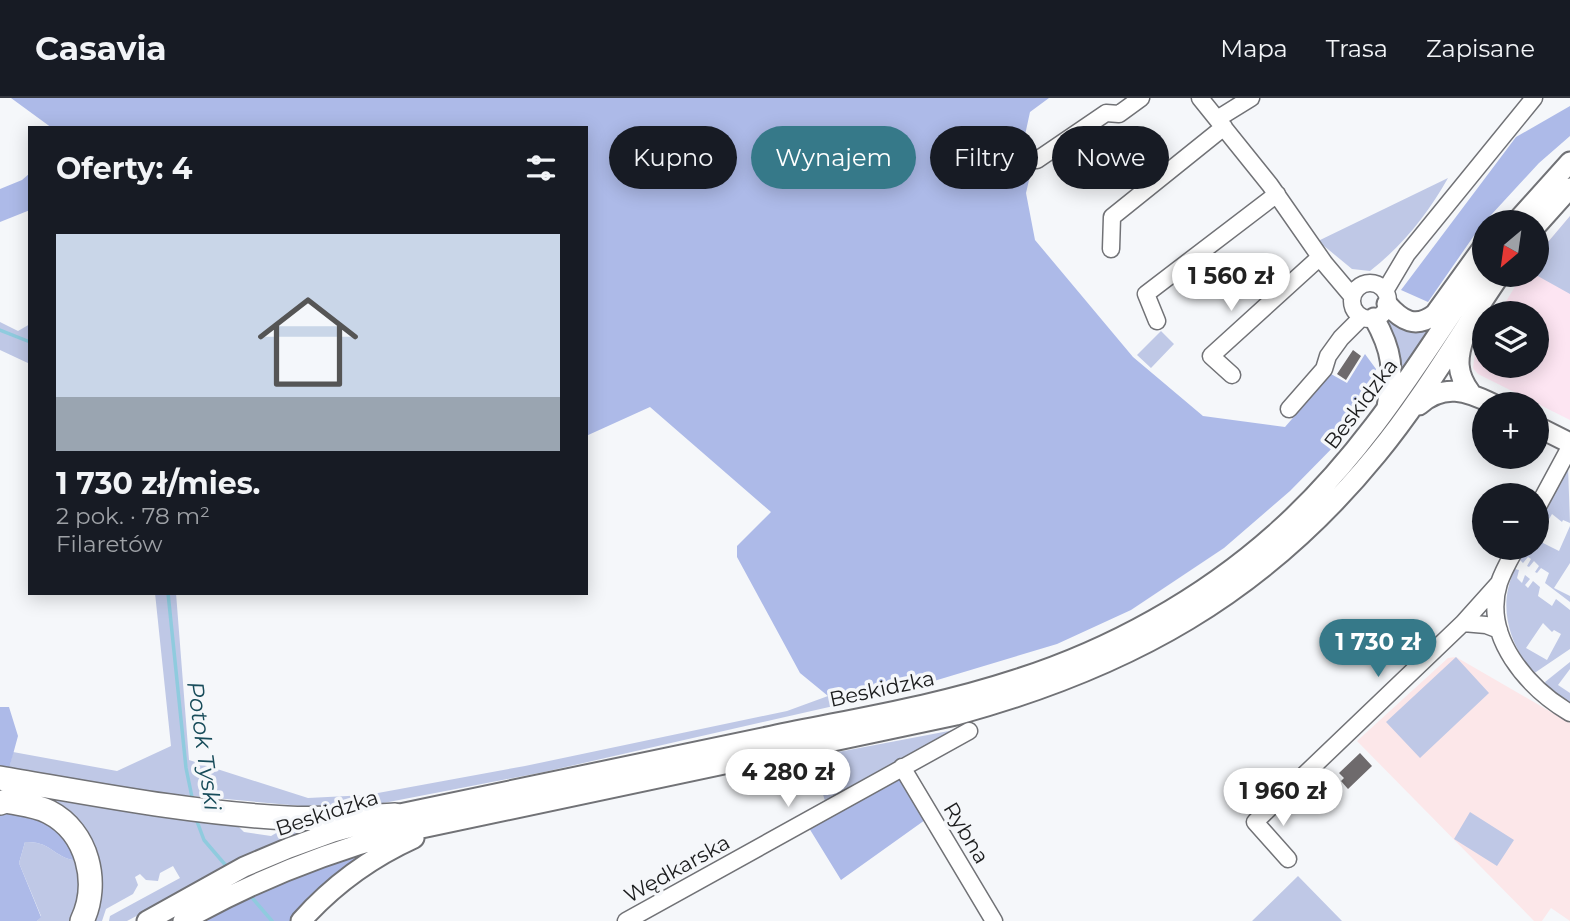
<!DOCTYPE html>
<html lang="pl">
<head>
<meta charset="utf-8">
<style>
	body { margin:0; font-family:Montserrat,sans-serif; background:#242831; color:#f1f3f6; height:100vh; display:flex; flex-direction:column; font-size:26px; white-space:nowrap }
	* { box-sizing:border-box; margin:0 }
	p { font-size:23px; color:#9ea1a6 }
	.icon { flex:none; width:38px; height:38px; fill:none; stroke:currentColor; stroke-width:2; stroke-linecap:round; stroke-linejoin:round }
	.map { position:relative; flex:1; overflow:hidden }
	.drawer { position:absolute; left:28px; top:28px; width:560px; height:469px; display:flex; flex-direction:column; background:#171b24; border-radius:0px; box-shadow:0 4px 18px #0003 }
	.drawer>* { flex:none }
	.hud { position:absolute; left:609px; top:28px; width:665px; height:63px; display:flex; gap:14px }
	.needle { width:46px; rotate:209deg }
	.controls { position:absolute; left:1472px; top:112px; display:grid; gap:14px }
	.controls a { display:grid; place-items:center; width:77px; height:77px; border-radius:50%; background:#171b24; box-shadow:0 4px 18px #0003; font-size:35px }
	.price { position:absolute; translate:-50% -60px; padding:0 16px; border-radius:24px; background:#fff; color:#222; font-size:23px; line-height:46px; filter:drop-shadow(0 2px 4px #0008) }
	.price::after { content:''; position:absolute; left:50%; top:42px; width:21px; height:16px; margin-left:-10px; background:inherit; clip-path:polygon(0 0,100% 0,50% 100%) }
	.price.selected { background:#367989; color:#fff }
	ul { padding:0; list-style:none }
	li { display:grid; align-content:center; gap:14px; height:371px; padding:0 28px }
	li span { display:grid; place-items:center; height:217px; border-radius:0px; color:#555 }
	li>.icon { margin-inline-start:auto }
	span .icon { width:126px; height:126px; fill:#fffc; stroke-width:1 }
	li b { font-size:30px }
	h2 { display:flex; justify-content:space-between; align-items:center; height:84px; padding:0 28px; font-size:30px }
	.pill { padding:0 24px; border-radius:32px; background:#171b24; box-shadow:0 4px 18px #0003; font-size:24px; line-height:63px }
	.pill.selected { background:#367989; color:#fff }
	header { display:flex; align-items:center; gap:42px; box-sizing:border-box; height:98px; padding:0 35px; background:#171b24; border-bottom:2px solid #363941 }
	header strong { font-size:33px }
	nav { display:flex; gap:38px; margin-inline-start:auto; font-size:24px }
	.map>svg:first-child { display:block }
	.education { fill:#fce7e9 }
	.medical { fill:#fde5f2 }
	.green { fill:#bfc8e6; fill-rule:evenodd }
	.forest { fill:#adbae8 }
	.lines { fill:none; stroke-linecap:round; stroke-linejoin:round }
	.stream { stroke:#8fcbde; stroke-width:3.5 }
	.building { fill:#6e6a6c }
	.minor-casing { stroke:#717276; stroke-width:19 }
	.major-casing { stroke:#717276; stroke-width:23 }
	.highway-casing { stroke:#717276; stroke-width:26 }
	.minor { stroke:#fff; stroke-width:16 }
	.major { stroke:#fff; stroke-width:19 }
	.highway { stroke:#fff; stroke-width:23 }
	.labels { text-anchor:middle; stroke-width:7; stroke-linejoin:round; paint-order:stroke }
	.street-label { font-size:21px; fill:#1b1c1d; stroke:#f5f7fa }
	.water-label { font-size:23px; font-style:italic; fill:#184c5a; stroke:#f5f7fa }
</style>
</head>
<body>
<header>
<strong>Casavia</strong>
<nav><a>Mapa</a><a>Trasa</a><a>Zapisane</a></nav>
</header>
<div class="map">
<svg width="1570" height="823" viewBox="0 0 1570 823">
	<rect width="100%" height="100%" fill="#f5f7fa"/>
	<!-- education -->
	<path class="education" d="M1456 559 1570 625V823L1551 810 1542 823H1534L1357 643 1448 560Z"/>
	<!-- medical -->
	<path class="medical" d="M1570 118V322L1478 276 1473 270 1475 255 1484 240V268H1536V215H1499L1522 177H1536L1537 157Z"/>
	<!-- green -->
	<path class="green" d="M1448 80C1428 116 1402 148 1370 173L1352 171 1318 143Z
		M1570 118V196L1536 177 1537 157Z
		M1388 215 1437 219 1399 285 1380 223Z
		M0 224 18 233 30 226V266L0 252Z
		M1161 233 1174 246 1151 270 1137 257Z
		M1568 368 1570 425 1563 422 1562 424 1552 416 1537 442 1559 453 1570 428V465L1554 490 1570 498V504L1545 485 1549 475 1541 470 1537 475 1535 474 1539 468 1534 463 1529 469 1527 468 1531 461 1528 459 1523 465 1520 462 1526 450H1536L1537 428Z
		M1515 471 1519 472 1517 480 1522 485 1525 477 1530 481 1525 487 1528 490 1533 483 1540 489 1538 498 1552 508 1556 501 1570 512V551L1533 576C1509 544 1497 508 1515 471ZM1543 525 1552 534 1554 532 1561 536 1547 562 1526 550Z
		M155 495H176L189 662 308 700 367 697 525 668 787 613 828 598 838 607 544 674 368 708 335 711 137 693 9 671 13 654 117 673 171 648Z
		M1456 559 1489 595 1420 660 1386 624Z
		M1570 564V571L1558 587 1570 595V605L1548 591 1545 584Z
		M954 632 825 703 812 659Z
		M0 684 229 719 244 734 271 738 290 727 327 729 232 767 127 823H109L110 818 180 780 173 768 160 775 158 783 146 782 140 776 135 779 138 787 133 796 106 811 102 823H92L97 769 0 699Z
		M1470 714 1514 742 1497 768 1454 741Z
		M25 744C54 743 53 762 82 763L76 823H37L41 818 19 765Z
		M1298 778 1342 823H1252Z"/>
	<!-- forest -->
	<path class="forest" d="M11 0H1049L1030 14 1022 51 1032 69 1026 95 1035 142 1133 259 1203 318 1285 329 1331 276 1347 285 1365 256 1376 271 1371 291 1346 336 1290 393 1224 450 1131 512 1057 546 934 583 828 598 800 575 737 459V448L771 414 650 309 586 338V30H52Z
		M1570 8V38L1539 65 1480 129 1428 204 1401 192 1516 39Z
		M30 75V112L0 124V91L22 82Z
		M0 609H9L18 638 9 671H0Z
		M899 679 925 722 841 782 809 730Z
		M0 713 42 718 68 736 82 763C53 762 54 743 25 744L19 765 41 819 37 823H0Z
		M359 752 365 759 295 823H198L217 812Z"/>
	<g class="lines">
		<!-- stream -->
		<path class="stream" d="M0 232 30 244
			M168 495 186 670 193 704
			M195 718 204 742 228 770
			M248 795 272 823"/>
	</g>
	<!-- building -->
	<path class="building" d="M1353 252 1361 258 1346 282 1337 276Z
		M1360 655 1372 668 1348 691 1341 683 1344 680 1339 675Z"/>
	<g class="lines">
		<defs>
			<path id="minor" d="M1200 0 1270 87 1325 166 1352 198
				M1217 21 1251 0
				M1037 62 1106 15 1119 16 1141 0
				M1111 151 1112 119 1224 29
				M1352 203a18 18 0 1 1 36 0a18 18 0 1 1-36 0Z
				M1385 193 1407 156 1534 0
				M1157 223 1146 196 1277 96
				M1232 277 1211 258 1320 159
				M1289 311 1324 271 1328 258 1341 240 1362 219
				M1536 412 1570 349
				M1516 450C1510 461 1503 473 1499 485 1482 539 1528 590 1570 615
				M1463 525 1486 527 1499 532
				M902 669 994 823
				M1288 761 1255 724 1463 525 1498 486
				M626 823 969 633"/>
			<path id="major" d="M1516 124 1570 64
				M1536 128 1570 90
				M1387 206C1402 223 1416 231 1435 216L1484 148
				M1374 220C1393 254 1394 271 1387 309
				M1464 239C1457 260 1456 275 1470 294
				M1419 307C1444 285 1467 293 1493 306
				M1536 328 1570 345
				M147 823 244 769 289 750 333 734 395 717C520 691 646 665 772 638 853 621 936 608 1015 582 1110 552 1202 501 1276 435 1364 357 1419 264 1484 167
				M183 823C251 784 322 756 398 735L956 617C1128 570 1262 497 1377 356 1423 300 1459 237 1500 177
				M301 823C333 787 370 760 414 740"/>
			<path id="highway" d="M0 680C95 696 191 715 287 720 323 722 359 719 395 717
				M0 705 6 703C20 706 36 707 49 714 88 734 100 785 82 823"/>
		</defs>
		<!-- minor casing -->
		<use href="#minor" class="minor-casing"/>
		<!-- major casing -->
		<use href="#major" class="major-casing"/>
		<!-- highway casing -->
		<use href="#highway" class="highway-casing"/>
		<!-- minor -->
		<use href="#minor" class="minor"/>
		<!-- major -->
		<use href="#major" class="major"/>
		<!-- highway -->
		<use href="#highway" class="highway"/>
	</g>
	<g class="labels">
		<!-- street labels -->
		<g class="street-label">
			<text transform="translate(1361 306) rotate(-53)" y="7">Beskidzka</text>
			<text transform="translate(882 591) rotate(-12)" y="7">Beskidzka</text>
			<text transform="translate(327 715) rotate(-18)" y="7">Beskidzka</text>
			<text transform="translate(966 735) rotate(59)" y="7">Rybna</text>
			<text transform="translate(677 771) rotate(-29)" y="7">Wędkarska</text>
		</g>
		<!-- water labels -->
		<g class="water-label">
			<text transform="translate(204 648) rotate(82)" y="8">Potok Tyski</text>
		</g>
	</g>
</svg>
<div class="controls">
<a><svg class="needle" viewBox="-14 -14 28 28"><path d="M0-13l5 13h-10z" fill="#e53935"/><path d="M0 13l5-13h-10z" fill="#9ea1a6"/></svg></a>
<a><svg class="icon" aria-label="layers" viewBox="0 0 24 24"><path d="M12 4l9 5-9 5-9-5zM3 14l9 5 9-5"/></svg></a>
<a>+</a>
<a>−</a>
</div>
<b class="price" style="left:1231px;top:215px">1 560 zł</b>
<b class="price selected" style="left:1378px;top:581px">1 730 zł</b>
<b class="price" style="left:788px;top:711px">4 280 zł</b>
<b class="price" style="left:1283px;top:730px">1 960 zł</b>
<div class="hud">
<a class="pill">Kupno</a>
<a class="pill selected">Wynajem</a>
<a class="pill">Filtry</a>
<a class="pill">Nowe</a>
</div>
<section class="drawer">
<h2>Oferty: 4<svg class="icon" aria-label="filters" viewBox="0 0 24 24"><path d="M4 7h16M4 17h16"/><circle cx="9" cy="7" r="2"/><circle cx="15" cy="17" r="2"/></svg></h2>
<ul>
<li><span style="background:linear-gradient(#c9d6e8 75%,#9aa5b1 0)"><svg class="icon" aria-label="home" viewBox="0 0 24 24"><path d="M3 11l9-7 9 7M6 9v11h12V9"/></svg></span><div><b>1 730 zł/mies.</b><p>2 pok. · 78 m²</p><p>Filaretów</p></div></li>
</ul>
</section>
</div>
</body>
</html>
